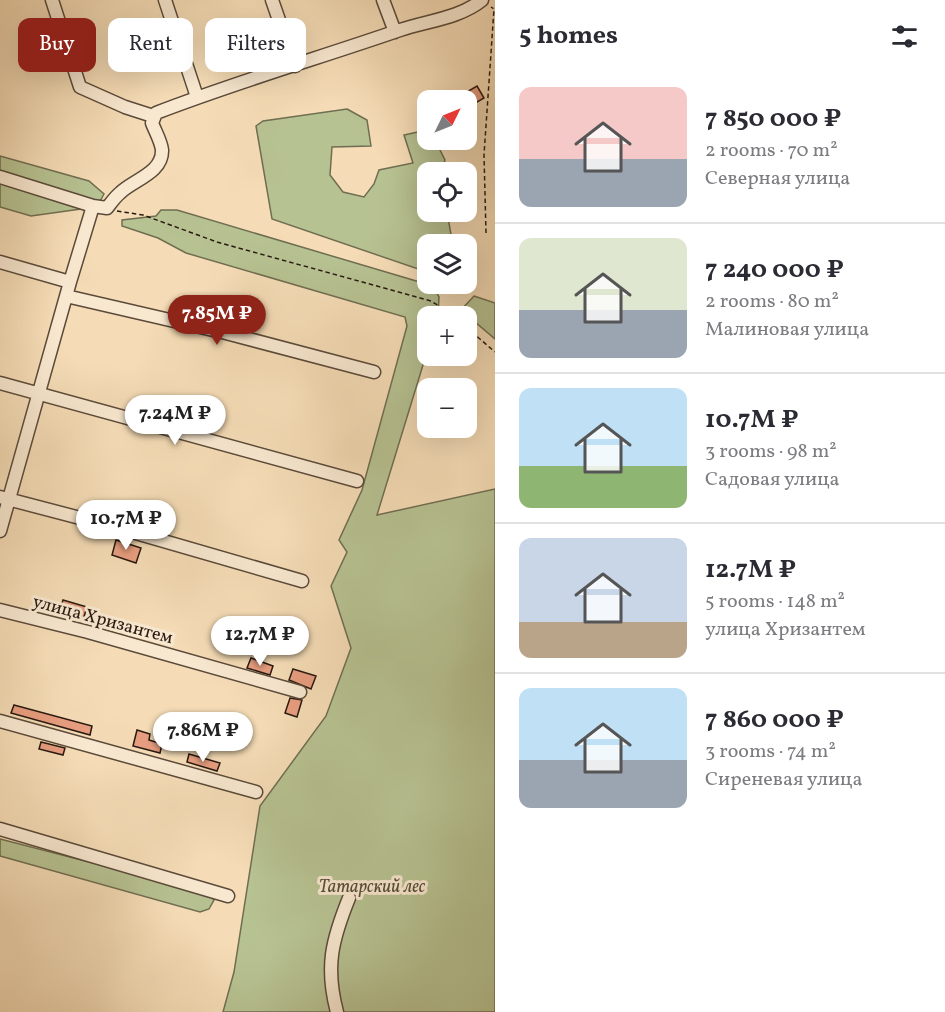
<!DOCTYPE html>
<html lang="en">
<head>
<meta charset="utf-8">
<style>
	body { margin:0; font-family:Vollkorn,serif; background:#f2f2f3; color:#2b2b33; height:100vh; display:flex; flex-direction:column; font-size:22px; white-space:nowrap }
	* { box-sizing:border-box; margin:0 }
	p { font-size:20px; color:#7c7c81 }
	.icon { flex:none; width:33px; height:33px; fill:none; stroke:currentColor; stroke-width:2; stroke-linecap:round; stroke-linejoin:round }
	.map { position:relative; flex:1; overflow:hidden }
	.details { display:flex; flex-direction:column; background:#fff; width:450px }
	.details>* { flex:none }
	.guide { position:absolute; left:18px; top:18px; width:387px; height:54px; display:flex; gap:12px }
	.needle { width:39px; rotate:47deg }
	.tools { position:absolute; left:417px; top:90px; display:grid; gap:12px }
	.tools a { display:grid; place-items:center; width:60px; height:60px; border-radius:12px; background:#fff; box-shadow:0 6px 24px #0002; font-size:30px }
	.price { position:absolute; translate:-50% -51px; padding:0 14px; border-radius:21px; background:#fff; color:#222; font-size:20px; line-height:39px; filter:drop-shadow(0 2px 3px #0008) }
	.price::after { content:''; position:absolute; left:50%; top:36px; width:18px; height:14px; margin-left:-9px; background:inherit; clip-path:polygon(0 0,100% 0,50% 100%) }
	.price.active { background:#8f2418; color:#fff }
	ul { padding:0; list-style:none }
	li { display:flex; align-items:center; gap:18px; height:150px; padding:0 24px }
	li+li { border-top:2px solid #e1e1e2 }
	li span { display:grid; place-items:center; flex:none; width:168px; height:120px; border-radius:12px; color:#555 }
	li>.icon { margin-inline-start:auto }
	span .icon { width:72px; height:72px; fill:#fffc; stroke-width:1 }
	li b { font-size:26px }
	h2 { display:flex; justify-content:space-between; align-items:center; height:72px; padding:0 24px; font-size:26px }
	.pill { padding:0 21px; border-radius:12px; background:#fff; box-shadow:0 6px 24px #0002; font-size:21px; line-height:54px }
	.pill.active { background:#8f2418; color:#fff }
	main { display:flex; flex:1; min-height:0 }
	.map>svg:first-child { display:block }
	.green { fill:#b7c292; stroke:#706e51; stroke-width:1.5 }
	.building { fill:#e89e80; stroke:#281910; stroke-width:1.5 }
	.lines { fill:none; stroke-linecap:round; stroke-linejoin:round }
	.minor-casing { stroke:#5b4a3a; stroke-width:15 }
	.path { stroke:#281910; stroke-width:1.5; stroke-dasharray:4.5 3; stroke-linecap:butt }
	.minor { stroke:#f8e8d0; stroke-width:12 }
	.labels { text-anchor:middle; stroke-width:6; stroke-linejoin:round; paint-order:stroke }
	.street-label { font-size:18px; fill:#281910; stroke:#f8e8d0 }
	.park-label { font-size:18px; font-style:italic; fill:#534c37; stroke:#f8e8d0 }
</style>
</head>
<body>
<main>
<div class="map">
<svg width="495" height="1012" viewBox="0 0 495 1012">
	<rect width="100%" height="100%" fill="#f5dcb6"/>
	<filter id="stains"><feTurbulence type="fractalNoise" baseFrequency=".00333" numOctaves="4"/><feColorMatrix values="0 0 0 0 .2 0 0 0 0 .09 0 0 0 0 .02 0 0 0 .5 -.17"/></filter>
	<radialGradient id="worn" r=".72"><stop offset=".6" stop-color="#630" stop-opacity="0"/><stop offset="1" stop-color="#630" stop-opacity=".3"/></radialGradient>
	<!-- green -->
	<path class="green" d="M347 109 367 120 371 146 332 147 330 175 343 192 364 197 374 184 379 170 413 163 404 135 427 130 428 140H435L445 160 441 172H428V212H447L452 240 450 244H428L427 272 272 219 256 126 263 121Z
		M0 156 89 181 104 194 99 203 81 209 31 216 0 207Z
		M161 210H177L433 286 439 297 438 316H428L427 352 377 515 495 489V1012H223L234 972 260 806 326 716 351 648 331 586 347 552 339 540 362 490 407 326 405 317 186 253 158 238 122 226V220L156 216Z
		M474 296 495 303V339L461 310Z
		M0 839 209 893 214 900 209 909 200 912 0 856Z"/>
	<!-- building -->
	<path class="building" d="M244 46 248 56 232 64 227 54Z
		M477 86 484 98 472 105 465 93Z
		M147 503 157 506 152 526 142 523Z
		M116 540 141 548 136 563 112 555Z
		M63 600 87 607 83 620 59 613Z
		M251 658 273 666 270 675 247 668Z
		M293 669 316 676 311 689 289 680Z
		M290 698 302 700 297 717 285 713Z
		M14 705 92 726 90 735 11 713Z
		M137 730 150 734 149 740 162 744 160 753 133 746Z
		M41 742 65 748 63 755 39 749Z
		M189 754 220 763 217 771 187 762Z"/>
	<g class="lines">
		<defs>
			<path id="minor" d="M52 0 80 87 125 107 153 116
				M165 0 197 97
				M272 0 295 66
				M383 0 395 32
				M0 177 93 206 107 208C111 203 115 197 120 193 133 180 163 173 162 150 161 141 155 131 152 123L156 113C236 82 319 58 400 30 427 21 460 18 482 0
				M0 262 70 282
				M66 296 226 333 374 372
				M0 383 357 481
				M0 497 122 529 302 581
				M0 531 70 282 93 206
				M0 610 88 632 300 692
				M0 721 256 792
				M0 829 228 896
				M337 1012C325 967 332 940 349 898"/>
		</defs>
		<!-- minor casing -->
		<use href="#minor" class="minor-casing"/>
		<!-- path -->
		<path class="path" d="M117 211 143 215 217 242 431 301 455 316
			M486 233 484 155 494 9 491 7
			M466 327 495 352"/>
		<!-- minor -->
		<use href="#minor" class="minor"/>
	</g>
	<g class="labels">
		<!-- street labels -->
		<g class="street-label">
			<text transform="translate(103 619) rotate(15)" y="6">улица Хризантем</text>
		</g>
		<!-- park labels -->
		<g class="park-label">
			<text x="372" y="892">Татарский лес</text>
		</g>
	</g>
	<rect width="100%" height="100%" filter="url(#stains)"/>
	<rect width="100%" height="100%" fill="url(#worn)"/>
</svg>
<div class="tools">
<a><svg class="needle" viewBox="-14 -14 28 28"><path d="M0-13l5 13h-10z" fill="#e53935"/><path d="M0 13l5-13h-10z" fill="#7c7c81"/></svg></a>
<a><svg class="icon" aria-label="locate" viewBox="0 0 24 24"><circle cx="12" cy="12" r="6"/><path d="M12 2v4M12 18v4M2 12h4M18 12h4"/></svg></a>
<a><svg class="icon" aria-label="layers" viewBox="0 0 24 24"><path d="M12 4l9 5-9 5-9-5zM3 14l9 5 9-5"/></svg></a>
<a>+</a>
<a>−</a>
</div>
<b class="price active" style="left:217px;top:346px">7.85M ₽</b>
<b class="price" style="left:175px;top:446px">7.24M ₽</b>
<b class="price" style="left:126px;top:551px">10.7M ₽</b>
<b class="price" style="left:260px;top:667px">12.7M ₽</b>
<b class="price" style="left:203px;top:763px">7.86M ₽</b>
<div class="guide">
<a class="pill active">Buy</a>
<a class="pill">Rent</a>
<a class="pill">Filters</a>
</div>
</div>
<section class="details">
<h2>5 homes<svg class="icon" aria-label="filters" viewBox="0 0 24 24"><path d="M4 7h16M4 17h16"/><circle cx="9" cy="7" r="2"/><circle cx="15" cy="17" r="2"/></svg></h2>
<ul>
<li><span style="background:linear-gradient(#f6c9c9 60%,#9aa5b1 0)"><svg class="icon" aria-label="home" viewBox="0 0 24 24"><path d="M3 11l9-7 9 7M6 9v11h12V9"/></svg></span><div><b>7 850 000 ₽</b><p>2 rooms · 70 m²</p><p>Северная улица</p></div></li>
<li><span style="background:linear-gradient(#dfe7d0 60%,#9aa5b1 0)"><svg class="icon" aria-label="home" viewBox="0 0 24 24"><path d="M3 11l9-7 9 7M6 9v11h12V9"/></svg></span><div><b>7 240 000 ₽</b><p>2 rooms · 80 m²</p><p>Малиновая улица</p></div></li>
<li><span style="background:linear-gradient(#bfe0f5 65%,#8fb573 0)"><svg class="icon" aria-label="home" viewBox="0 0 24 24"><path d="M3 11l9-7 9 7M6 9v11h12V9"/></svg></span><div><b>10.7M ₽</b><p>3 rooms · 98 m²</p><p>Садовая улица</p></div></li>
<li><span style="background:linear-gradient(#c9d6e8 70%,#b9a48a 0)"><svg class="icon" aria-label="home" viewBox="0 0 24 24"><path d="M3 11l9-7 9 7M6 9v11h12V9"/></svg></span><div><b>12.7M ₽</b><p>5 rooms · 148 m²</p><p>улица Хризантем</p></div></li>
<li><span style="background:linear-gradient(#bfe0f5 60%,#9aa5b1 0)"><svg class="icon" aria-label="home" viewBox="0 0 24 24"><path d="M3 11l9-7 9 7M6 9v11h12V9"/></svg></span><div><b>7 860 000 ₽</b><p>3 rooms · 74 m²</p><p>Сиреневая улица</p></div></li>
</ul>
</section>
</main>
</body>
</html>
